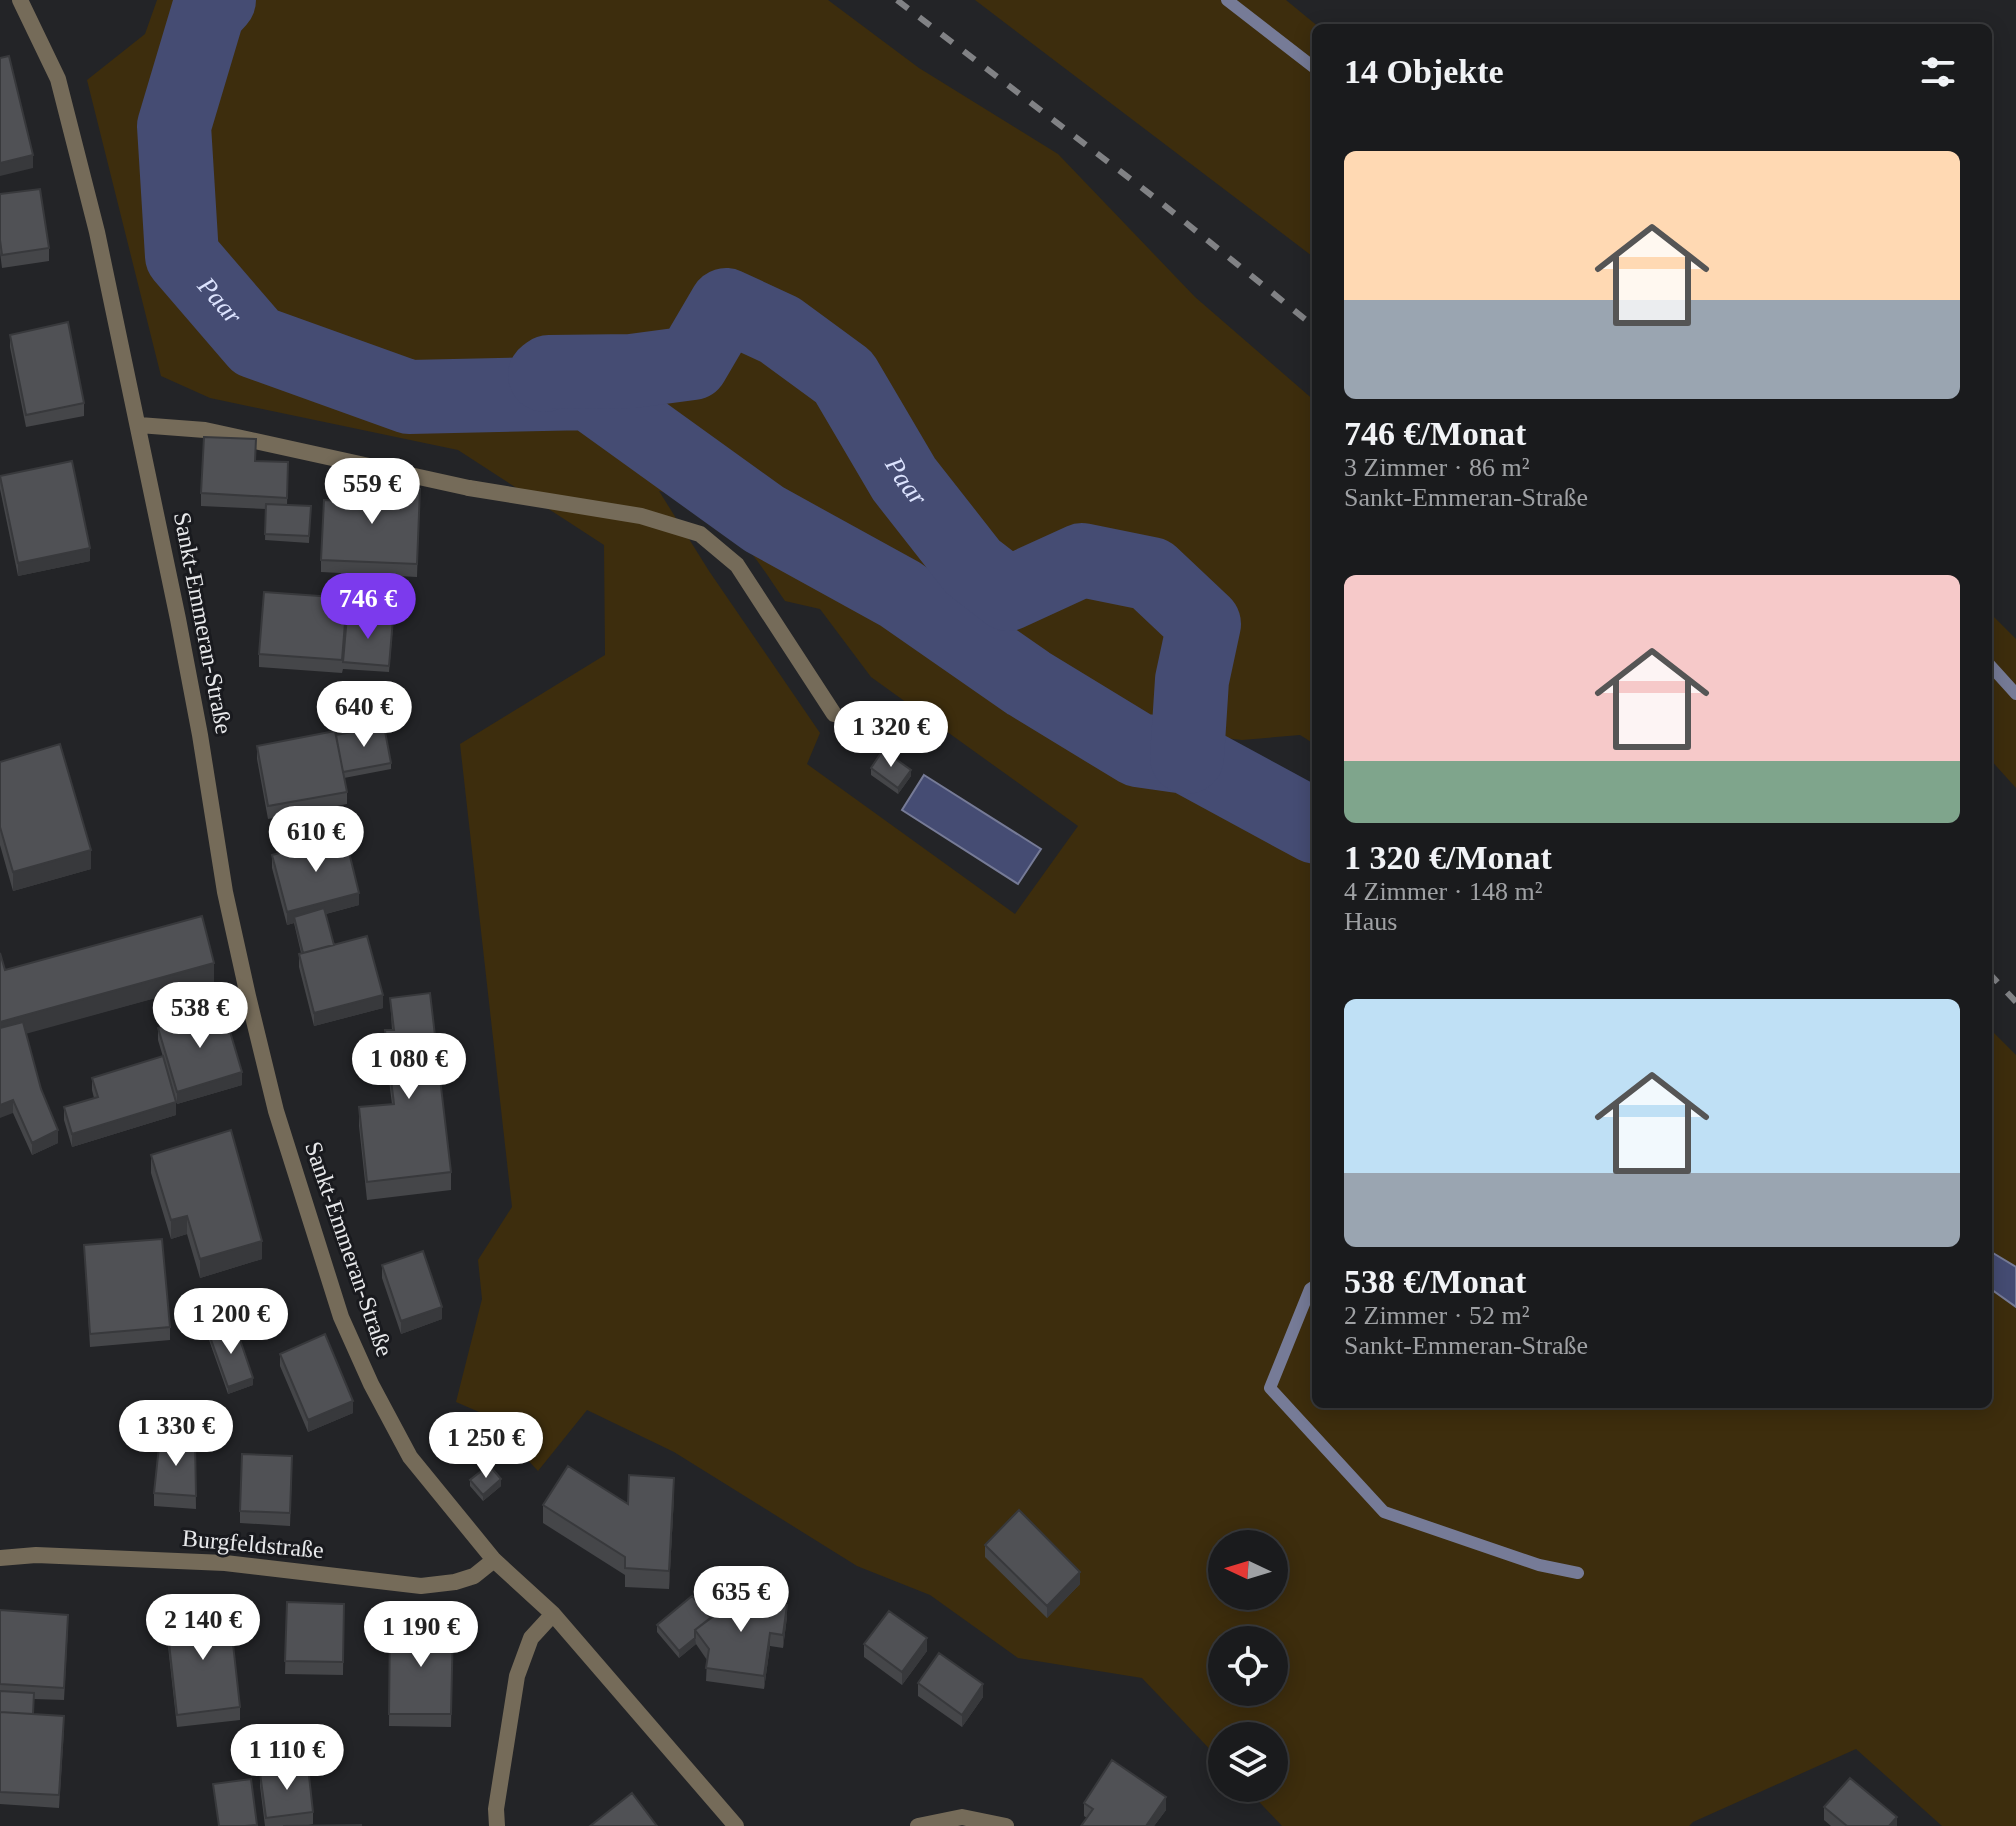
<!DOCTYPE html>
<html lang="de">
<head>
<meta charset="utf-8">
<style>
	body { margin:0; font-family:"Times New Roman",serif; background:#27282a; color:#f1f3f6; height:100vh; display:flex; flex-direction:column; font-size:30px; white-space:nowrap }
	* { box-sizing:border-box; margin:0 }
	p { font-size:26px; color:#9fa1a4 }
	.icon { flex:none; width:44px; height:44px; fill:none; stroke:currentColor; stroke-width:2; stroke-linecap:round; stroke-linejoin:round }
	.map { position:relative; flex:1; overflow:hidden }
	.side { position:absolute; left:1312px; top:24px; width:680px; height:1384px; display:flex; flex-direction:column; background:#1a1b1d; border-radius:12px; box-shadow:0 4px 20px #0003,0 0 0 2px #38393b }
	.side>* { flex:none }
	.needle { width:52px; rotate:274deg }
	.controls { position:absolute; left:1208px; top:1530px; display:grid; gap:16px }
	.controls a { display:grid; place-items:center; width:80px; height:80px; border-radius:50%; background:#1a1b1d; box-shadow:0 4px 20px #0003,0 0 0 2px #38393b; font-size:40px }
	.price { position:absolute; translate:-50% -68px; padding:0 18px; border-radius:28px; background:#fff; color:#222; font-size:26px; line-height:52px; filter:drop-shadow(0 2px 4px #0008) }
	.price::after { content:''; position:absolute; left:50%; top:48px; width:24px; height:18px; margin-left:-12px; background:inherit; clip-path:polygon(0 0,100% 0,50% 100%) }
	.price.current { background:#7c3aed; color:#fff }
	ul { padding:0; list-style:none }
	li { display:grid; align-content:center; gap:16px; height:424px; padding:0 32px }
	li span { display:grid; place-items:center; height:248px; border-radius:12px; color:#555 }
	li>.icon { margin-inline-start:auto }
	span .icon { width:144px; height:144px; fill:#fffc; stroke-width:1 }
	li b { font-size:34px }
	h2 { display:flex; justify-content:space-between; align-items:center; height:96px; padding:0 32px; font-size:34px }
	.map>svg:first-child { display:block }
	.green { fill:#3d2d0d; fill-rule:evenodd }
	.water { fill:#454c73; stroke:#767b97; stroke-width:2 }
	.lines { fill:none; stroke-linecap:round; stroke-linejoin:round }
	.stream { stroke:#767b97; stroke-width:12 }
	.river { stroke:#454c73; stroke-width:74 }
	.service { stroke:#756b59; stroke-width:16 }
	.minor { stroke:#756b59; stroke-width:16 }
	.rail { stroke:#818285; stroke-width:6; stroke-dasharray:14 14; stroke-linecap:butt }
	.wall { fill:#454649 }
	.shaded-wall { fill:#38393c }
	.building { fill:#505155; stroke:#38393c; stroke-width:2 }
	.labels { text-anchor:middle; stroke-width:6; stroke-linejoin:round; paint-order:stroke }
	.street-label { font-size:24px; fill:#e8e9eb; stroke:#191a1e }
	.water-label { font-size:26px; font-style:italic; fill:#dce3fe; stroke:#191a1e }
</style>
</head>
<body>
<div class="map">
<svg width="2016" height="1826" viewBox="0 0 2016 1826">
	<rect width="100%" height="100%" fill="#232427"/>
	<!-- green -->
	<path class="green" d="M157 0H828L919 68 1058 154 1195 297 1316 402V745L1300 735 1242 740 1180 733 1152 740 1316 845V1404H1988V1287L2016 1307V1826H1942L1856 1749 1693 1822 1689 1826H1282L1246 1788H1274V1736H1222V1762L1142 1678 1018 1658 930 1595 857 1566 674 1452 587 1410 538 1471 486 1415 456 1402 482 1299 478 1260 512 1207 460 744 605 655 604 545 458 450 210 398 161 376 87 80 145 34ZM659 491C723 506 750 549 785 601L820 609 871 677 1078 826 1015 914 807 764 820 733 709 571ZM1222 1544H1274V1596H1222ZM1222 1640H1274V1692H1222Z
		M975 0H1286L1320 28H1316V259Z
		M1988 611 2016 639V788L1988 757Z
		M1988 1027 2016 1055V1267L1988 1250Z"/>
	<!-- water -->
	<path class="water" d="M1104 708 1151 739 1196 745 1316 813V845L1301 836 1150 771 1085 756Z
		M924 775 1041 849 1018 884 902 810Z
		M1988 1250 2016 1267V1307L1988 1287Z"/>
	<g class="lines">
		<!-- stream -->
		<path class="stream" d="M1227 0 1316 69
			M1988 663 2016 694
			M1316 1285 1310 1289 1270 1388 1384 1512 1539 1565 1578 1573"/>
		<!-- river -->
		<g class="river">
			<path id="s1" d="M219 0 208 12 174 126 182 256 256 342 409 397 589 393 764 519 900 594 1028 683 1138 750 1187 757 1316 827"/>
			<path id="s2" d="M545 375 549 372 632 371 692 363 726 305 780 330 844 377 904 479 973 567 1008 594 1082 560 1151 574 1204 624 1192 680 1187 757"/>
		</g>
		<!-- service -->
		<path class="service" d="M469 488 641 516 700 534 737 565 834 714
			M918 1826 962 1817 1006 1826"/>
		<!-- minor -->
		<path class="minor" d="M20 0 58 79 97 232 178 619 200 735 225 892 248 996 276 1111 341 1317 371 1384 410 1457 494 1560 553 1614 736 1826
			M139 425 205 430 469 488
			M0 1558 36 1555 225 1563 421 1586 455 1582 474 1576 494 1560
			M497 1826 496 1809 517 1676 531 1638 553 1614"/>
		<!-- rail -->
		<path class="rail" d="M897 0 1159 201 1316 328
			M1988 972 2016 1002"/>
	</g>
	<!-- wall -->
	<path class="wall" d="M0 194 49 248V261L2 268 0 252Z
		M10 335 84 403V416L26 427 10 347Z
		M255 461 288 475 287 505 311 506 309 543 265 540 266 509 201 506V493Z
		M0 476 90 561 18 576 0 489Z
		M420 489 417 577 321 572V560L340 501Z
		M347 616 393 626 389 672 343 669 342 673 259 667V654Z
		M336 735 391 763V769L344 778 347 792V804L268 819 257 759V746Z
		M0 762 91 869 13 891 0 845Z
		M871 768 911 776 898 794 871 775Z
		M272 855 359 905 326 914 334 945 383 1008 314 1026 299 967V954L301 953 294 923 287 925 272 868Z
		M5 970 214 982 26 1033 41 1089 58 1143 32 1155 13 1113Z
		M390 998 451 1172V1190L367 1200 359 1126V1107L392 1104 385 1049V1030H392Z
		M158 1028 242 1085 177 1104 158 1040Z
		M92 1078 176 1115 72 1147 64 1120V1107L94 1098 92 1090Z
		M151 1155 262 1259 200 1278 187 1234 171 1239 151 1173Z
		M84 1245 170 1327V1340L90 1347Z
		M382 1265 442 1319 401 1334 382 1278Z
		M209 1334 253 1385 228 1394 209 1340Z
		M280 1354 353 1413 308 1432 280 1366Z
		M195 1442 196 1509 154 1506V1493Z
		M292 1469 290 1526 240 1523V1511Z
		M470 1480 501 1486 483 1501 470 1486Z
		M674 1496 669 1589 625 1587V1575L543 1523V1505L628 1504Z
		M985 1545 1080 1584 1047 1618 985 1557Z
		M287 1602 344 1604 343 1675 285 1674Z
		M166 1616 240 1707V1720L177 1727 166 1628Z
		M787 1617 783 1648 770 1646 764 1689 706 1681 707 1660 696 1644 679 1658 657 1632V1625L711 1618Z
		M0 1618 68 1627 64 1700 34 1699 33 1714 64 1729 59 1808 0 1804Z
		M390 1624 453 1625 451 1727 389 1726Z
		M864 1644 927 1651 902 1685 864 1657Z
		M918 1683 983 1697 962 1727 918 1696Z
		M260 1773 313 1812V1824L304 1826H361H265L260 1786Z
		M1084 1803 1166 1810 1154 1826H1081L1087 1818 1084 1816Z
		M1824 1807 1897 1826H1831L1824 1820Z"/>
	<!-- shaded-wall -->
	<path class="shaded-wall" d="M33 155V168L0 176V163Z
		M90 548V561L18 576V563Z
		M911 770V776L898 794V788Z
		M91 850V869L13 891V872Z
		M359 893V905L295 922 294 917V923L287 925V912Z
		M214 963V982L0 1041V1022Z
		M383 995V1008L314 1026V1013Z
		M242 1072V1085L177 1104V1092Z
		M13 1100V1113L0 1118V1105Z
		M176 1102V1115L72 1147V1134Z
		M58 1130V1143L32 1155V1143Z
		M187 1216V1234L171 1239V1220Z
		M262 1241V1259L200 1278V1259Z
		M442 1307V1319L401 1334V1321Z
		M253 1378V1385L228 1394V1387Z
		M353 1401V1413L308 1432V1420Z
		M674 1478V1496L669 1589V1571Z
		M501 1479V1486L483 1501V1495Z
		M1080 1572V1584L1047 1618V1606Z
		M787 1605V1617L783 1648V1635Z
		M770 1633V1646L764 1689V1676Z
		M695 1638 696 1644 679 1658V1651Z
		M927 1638V1651L902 1685V1672Z
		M983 1684V1697L962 1727V1715Z
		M1166 1797V1810L1154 1826H1146Z
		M1897 1817V1826H1889Z"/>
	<!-- building -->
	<path class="building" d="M9 56 33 155 0 163V58Z
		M40 189 49 248 2 255 0 240V194Z
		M68 322 84 403 26 415 10 335Z
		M204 437 256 439 255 461 288 462 287 498 201 493Z
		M72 461 90 548 18 563 0 476Z
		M341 486 420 489 417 564 321 560 324 500 340 501Z
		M266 504 311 506 309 536 265 534Z
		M264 592 347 598 342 660 259 654Z
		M347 616 393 619 389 666 343 662Z
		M384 726 391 763 343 772 336 735Z
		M335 731 347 792 268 806 257 746Z
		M60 744 91 850 13 872 0 827V762Z
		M883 750 911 770 898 788 871 768Z
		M345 836 359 893 287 912 272 855Z
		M324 908 334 945 303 953 294 917Z
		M202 916 214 963 0 1022V953L5 970Z
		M367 936 383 995 314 1013 299 954Z
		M430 993 451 1172 367 1182 359 1107 394 1104 385 1030H394L390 998Z
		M223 1008 242 1072 177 1092 158 1028Z
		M23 1022 41 1089 58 1130 32 1143 13 1100 0 1105V1028Z
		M163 1056 176 1102 72 1134 64 1107 98 1097 92 1078Z
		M231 1130 262 1241 200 1259 187 1216 171 1220 151 1155Z
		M162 1239 170 1327 90 1334 84 1245Z
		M423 1251 442 1307 401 1321 382 1265Z
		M235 1325 253 1378 228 1387 209 1334Z
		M325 1334 353 1401 308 1420 280 1354Z
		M160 1437 195 1442 196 1496 154 1493Z
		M242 1454 292 1456 290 1513 240 1511Z
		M489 1465 501 1479 483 1495 470 1480Z
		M568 1466 628 1504 629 1475 674 1478 669 1571 625 1568V1557L543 1505Z
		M1019 1510 1080 1572 1047 1606 985 1545Z
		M716 1595 787 1605 783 1635 770 1633 764 1676 706 1668 709 1649 695 1630 714 1615Z
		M692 1596 711 1618 695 1630V1638L679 1651 657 1625Z
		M287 1602 344 1604 343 1662 285 1661Z
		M229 1608 240 1707 177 1715 166 1616Z
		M0 1610 68 1615 64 1688 0 1684Z
		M889 1611 927 1638 902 1672 864 1644Z
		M390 1624 453 1625 451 1714H389Z
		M939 1653 983 1684 962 1715 918 1683Z
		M0 1691 34 1693 33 1714 0 1712Z
		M0 1712 64 1716 59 1795 0 1792Z
		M1112 1760 1166 1797 1146 1826H1081L1093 1809 1084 1803Z
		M308 1767 313 1812 266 1818 260 1773Z
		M1850 1778 1897 1817 1889 1826H1847L1824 1807Z
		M251 1779 257 1825 245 1826H219L213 1784Z
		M632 1793 657 1826H590Z
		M361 1825V1826H283Z"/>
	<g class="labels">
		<!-- street labels -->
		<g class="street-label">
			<text transform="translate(203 623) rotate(79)" y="8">Sankt-Emmeran-Straße</text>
			<text transform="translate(349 1249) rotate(71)" y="8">Sankt-Emmeran-Straße</text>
			<text transform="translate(253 1544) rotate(5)" y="8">Burgfeldstraße</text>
		</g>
		<!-- water labels -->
		<g class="water-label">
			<text dy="9" stroke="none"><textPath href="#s1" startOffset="324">Paar</textPath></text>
			<text dy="9" stroke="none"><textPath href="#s2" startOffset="476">Paar</textPath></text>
		</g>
	</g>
</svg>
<div class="controls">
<a><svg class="needle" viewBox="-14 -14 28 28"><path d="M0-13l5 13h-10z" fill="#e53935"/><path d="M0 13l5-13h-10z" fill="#9fa1a4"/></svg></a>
<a><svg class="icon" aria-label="locate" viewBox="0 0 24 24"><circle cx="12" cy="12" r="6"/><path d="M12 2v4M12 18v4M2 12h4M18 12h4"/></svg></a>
<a><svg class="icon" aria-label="layers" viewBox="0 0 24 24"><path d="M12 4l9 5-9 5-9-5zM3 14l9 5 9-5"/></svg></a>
</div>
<b class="price" style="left:372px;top:526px">559 €</b>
<b class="price current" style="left:368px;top:641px">746 €</b>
<b class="price" style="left:364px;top:749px">640 €</b>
<b class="price" style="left:891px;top:769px">1 320 €</b>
<b class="price" style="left:316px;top:874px">610 €</b>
<b class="price" style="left:200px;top:1050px">538 €</b>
<b class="price" style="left:409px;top:1101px">1 080 €</b>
<b class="price" style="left:231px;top:1356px">1 200 €</b>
<b class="price" style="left:176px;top:1468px">1 330 €</b>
<b class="price" style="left:486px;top:1480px">1 250 €</b>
<b class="price" style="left:741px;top:1634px">635 €</b>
<b class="price" style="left:203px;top:1662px">2 140 €</b>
<b class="price" style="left:421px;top:1669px">1 190 €</b>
<b class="price" style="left:287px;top:1792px">1 110 €</b>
<section class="side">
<h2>14 Objekte<svg class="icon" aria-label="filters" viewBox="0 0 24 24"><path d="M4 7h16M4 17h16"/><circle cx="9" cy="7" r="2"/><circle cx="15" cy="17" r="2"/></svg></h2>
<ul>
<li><span style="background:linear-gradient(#ffd9b3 60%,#9aa5b1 0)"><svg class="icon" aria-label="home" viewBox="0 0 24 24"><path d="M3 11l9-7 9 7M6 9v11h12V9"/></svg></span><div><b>746 €/Monat</b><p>3 Zimmer · 86 m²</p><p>Sankt-Emmeran-Straße</p></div></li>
<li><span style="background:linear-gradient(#f6c9c9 75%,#7fa58c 0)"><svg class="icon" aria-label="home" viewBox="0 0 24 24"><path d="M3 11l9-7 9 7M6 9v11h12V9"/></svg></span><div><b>1 320 €/Monat</b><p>4 Zimmer · 148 m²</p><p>Haus</p></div></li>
<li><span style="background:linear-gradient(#bfe0f5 70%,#9aa5b1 0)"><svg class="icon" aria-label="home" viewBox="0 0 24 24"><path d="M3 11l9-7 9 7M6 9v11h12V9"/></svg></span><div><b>538 €/Monat</b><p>2 Zimmer · 52 m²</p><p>Sankt-Emmeran-Straße</p></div></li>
</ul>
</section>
</div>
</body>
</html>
